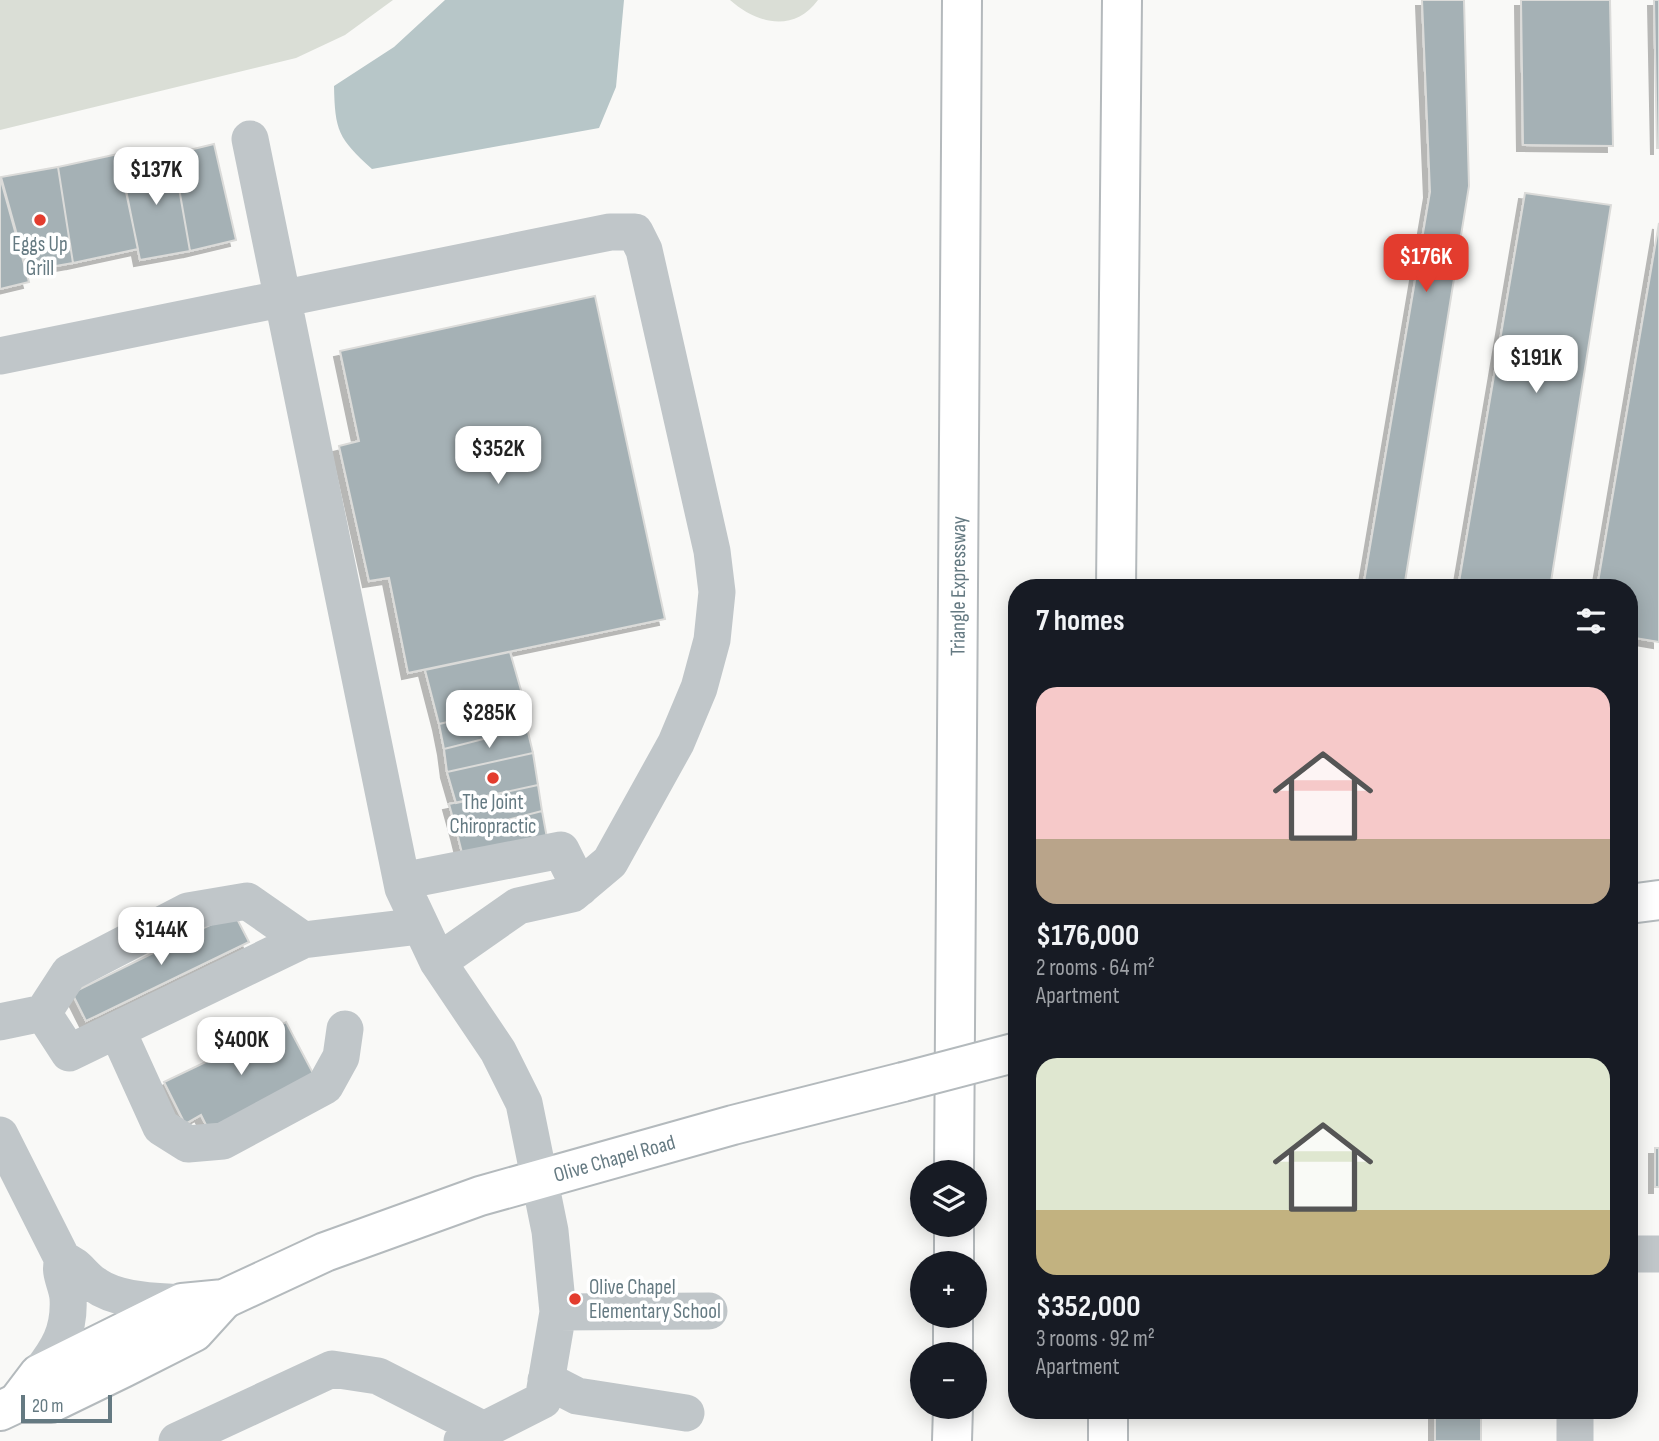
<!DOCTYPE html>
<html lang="en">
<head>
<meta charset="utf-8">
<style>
	body { margin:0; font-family:"Sofia Sans Condensed",sans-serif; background:#20242c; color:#f1f3f6; height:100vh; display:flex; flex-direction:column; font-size:26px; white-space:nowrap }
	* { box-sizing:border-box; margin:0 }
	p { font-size:23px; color:#9ea1a6 }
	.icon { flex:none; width:38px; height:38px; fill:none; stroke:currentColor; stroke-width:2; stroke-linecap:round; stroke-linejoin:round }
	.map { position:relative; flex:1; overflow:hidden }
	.drawer { position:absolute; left:1008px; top:579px; width:630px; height:840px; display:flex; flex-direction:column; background:#171b24; border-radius:28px; box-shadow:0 4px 18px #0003 }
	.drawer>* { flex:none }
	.controls { position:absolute; left:910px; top:1160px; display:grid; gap:14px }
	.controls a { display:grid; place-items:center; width:77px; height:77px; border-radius:50%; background:#171b24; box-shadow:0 4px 18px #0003; font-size:35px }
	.scale { position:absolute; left:21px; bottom:18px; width:91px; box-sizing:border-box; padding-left:7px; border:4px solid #657a82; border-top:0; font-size:19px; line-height:24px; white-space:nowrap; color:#657a82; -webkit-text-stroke:5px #fff; paint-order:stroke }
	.price { position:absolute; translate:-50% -60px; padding:0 16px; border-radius:14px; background:#fff; color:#222; font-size:23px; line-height:46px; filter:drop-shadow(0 2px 4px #0008) }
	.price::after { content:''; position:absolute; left:50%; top:42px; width:21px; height:16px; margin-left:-10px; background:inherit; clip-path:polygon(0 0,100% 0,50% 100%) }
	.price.active { background:#e33c2e; color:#fff }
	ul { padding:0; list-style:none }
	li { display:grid; align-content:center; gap:14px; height:371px; padding:0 28px }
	li span { display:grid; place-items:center; height:217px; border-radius:21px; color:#555 }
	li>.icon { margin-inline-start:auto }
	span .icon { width:126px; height:126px; fill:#fffc; stroke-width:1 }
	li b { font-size:30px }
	h2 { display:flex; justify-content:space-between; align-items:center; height:84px; padding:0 28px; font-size:30px }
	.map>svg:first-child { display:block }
	.green { fill:#daded6 }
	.water { fill:#b7c6c8 }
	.building { fill:#a5b1b5; stroke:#dbdbd9; stroke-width:2; filter:url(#shadow) }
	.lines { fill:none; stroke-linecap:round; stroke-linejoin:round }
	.major-casing { stroke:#b4babd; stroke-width:42 }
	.highway-casing { stroke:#b4b9bc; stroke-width:42 }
	.minor { stroke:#c0c6c9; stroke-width:37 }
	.major { stroke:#fff; stroke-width:38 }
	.highway { stroke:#fff; stroke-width:38 }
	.major-bridge-casing { stroke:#b4babd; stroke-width:42; stroke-linecap:butt }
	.major-bridge { stroke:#fff; stroke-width:38 }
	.poi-dot { fill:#e33c2e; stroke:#fff; stroke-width:2.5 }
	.labels { text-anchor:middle; stroke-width:7; stroke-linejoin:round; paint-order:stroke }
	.poi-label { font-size:21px; fill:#657a82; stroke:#fff }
	.street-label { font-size:21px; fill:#657a82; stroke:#fff }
</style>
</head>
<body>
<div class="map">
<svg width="1659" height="1441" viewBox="0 0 1659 1441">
	<defs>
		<filter id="shadow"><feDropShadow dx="-6" dy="6" stdDeviation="0" flood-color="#0004"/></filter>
	</defs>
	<rect width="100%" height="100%" fill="#f9f9f7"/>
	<!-- green -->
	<path class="green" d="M0 0H393L345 35 296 58 0 130Z
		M730 0H818C794 33 757 24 730 0Z"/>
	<!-- water -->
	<path class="water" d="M445 0H624L616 87 599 128 372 169C338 138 335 131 334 86L394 47Z"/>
	<!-- building -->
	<path class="building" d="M1422 0H1464L1469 186 1404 588H1363L1430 192Z
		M1521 0H1610L1613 146 1523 145Z
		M1654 0H1659V148H1657Z
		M214 144 236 240 190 251 173 154Z
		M118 154 138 249 73 263 58 167Z
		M173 154 190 251 140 260 121 165Z
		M58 167 73 263 27 271 1 177Z
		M0 177 29 282 0 289Z
		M1525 193 1611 205 1550 588H1458Z
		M1659 223V642L1629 637V588H1597Z
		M595 296 665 619 408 673 389 578 369 581 339 446 359 441 340 351Z
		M510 652 525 704 439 724 425 670Z
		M525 704 527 728 444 749 439 724Z
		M527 728 533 753 447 772 444 749Z
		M533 753 538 785 456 803 447 772Z
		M538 785 542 811 457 833 449 804Z
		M542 811 547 838 463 857 457 833Z
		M234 913 249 942 86 1021 72 993Z
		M259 1019 266 1033 286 1022 315 1077 210 1133 201 1115 185 1124 164 1082 239 1046 232 1032Z
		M1655 1148H1659V1187H1655Z
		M1435 1410H1481V1441H1435Z"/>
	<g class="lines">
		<defs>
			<g id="major">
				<path d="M1629 904 1659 900"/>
				<path id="s1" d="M17 1403 39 1374 182 1303 224 1299 325 1252 480 1196 733 1125 903 1082"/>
				<path d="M0 1411 17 1403H51L123 1368 194 1332 224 1299"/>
			</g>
			<g id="highway">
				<path d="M1116 588 1122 0"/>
				<path id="s2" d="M954 1172 962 0"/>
				<path d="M954 1264V1225"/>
				<path d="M953 1354V1316"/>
				<path d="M952 1441 953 1407"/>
				<path d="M1108 1441V1410"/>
			</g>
		</defs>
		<!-- major casing -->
		<use href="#major" class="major-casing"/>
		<!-- highway casing -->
		<use href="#highway" class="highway-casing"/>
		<!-- minor -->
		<path class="minor" d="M250 139 403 888 438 962 498 1051 524 1103 550 1231 558 1312 543 1400 462 1441
			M0 356 610 232H635L644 250 712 551 717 592 712 640 699 688 676 743 610 862 572 894 518 906 438 962
			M402 881 561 850 580 888
			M43 1013 69 973 188 911 247 901 303 940
			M0 1022 43 1013 69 1053 303 940 420 926
			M117 1030 161 1127 188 1144 223 1141 325 1086 341 1057 345 1029
			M0 1135 63 1260C78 1265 81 1275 94 1284 117 1301 154 1301 182 1303
			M1629 1254H1659
			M558 1312 709 1311
			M39 1374C58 1350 70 1331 68 1298 67 1284 58 1273 63 1260
			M546 1380 577 1396 686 1413
			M177 1441 332 1369 378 1376 484 1430
			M1575 1441V1410"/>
		<!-- major -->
		<use href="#major" class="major"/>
		<!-- highway -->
		<use href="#highway" class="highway"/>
		<defs>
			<path id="major-bridge" d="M903 1082 1017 1052"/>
		</defs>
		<!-- major-bridge casing -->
		<use href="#major-bridge" class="major-bridge-casing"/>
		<!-- major-bridge -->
		<use href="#major-bridge" class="major-bridge"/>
	</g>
	<!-- markers -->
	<g class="poi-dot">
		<circle cx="40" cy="220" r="7"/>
		<circle cx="493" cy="778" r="7"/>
		<circle cx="575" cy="1299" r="7"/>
	</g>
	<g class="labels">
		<!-- poi labels -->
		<g class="poi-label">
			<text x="40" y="251">Eggs Up<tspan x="40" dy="24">Grill</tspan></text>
			<text x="493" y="809">The Joint<tspan x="493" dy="24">Chiropractic</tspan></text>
			<text x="589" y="1294" text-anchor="start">Olive Chapel<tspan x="589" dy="24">Elementary School</tspan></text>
		</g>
		<!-- street labels -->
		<g class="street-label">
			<text dy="7" stroke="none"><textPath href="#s2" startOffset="586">Triangle Expressway</textPath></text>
			<text dy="7" stroke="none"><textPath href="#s1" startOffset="654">Olive Chapel Road</textPath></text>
		</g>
	</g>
</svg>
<div class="controls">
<a><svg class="icon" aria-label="layers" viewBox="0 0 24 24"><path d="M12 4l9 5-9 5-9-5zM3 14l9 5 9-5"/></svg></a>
<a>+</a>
<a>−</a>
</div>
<div class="scale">20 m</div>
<b class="price" style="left:156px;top:207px">$137K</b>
<b class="price active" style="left:1426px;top:294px">$176K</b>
<b class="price" style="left:1536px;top:395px">$191K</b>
<b class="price" style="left:498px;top:486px">$352K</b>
<b class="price" style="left:489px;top:750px">$285K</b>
<b class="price" style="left:161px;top:967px">$144K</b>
<b class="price" style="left:241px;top:1077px">$400K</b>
<section class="drawer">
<h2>7 homes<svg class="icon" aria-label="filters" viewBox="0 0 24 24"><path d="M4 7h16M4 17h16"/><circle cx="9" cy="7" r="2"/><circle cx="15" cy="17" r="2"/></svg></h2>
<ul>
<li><span style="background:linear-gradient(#f6c9c9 70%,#b9a48a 0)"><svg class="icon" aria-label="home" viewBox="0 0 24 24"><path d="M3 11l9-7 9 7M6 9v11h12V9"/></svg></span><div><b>$176,000</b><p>2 rooms · 64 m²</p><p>Apartment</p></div></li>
<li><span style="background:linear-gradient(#dfe7d0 70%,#c2b280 0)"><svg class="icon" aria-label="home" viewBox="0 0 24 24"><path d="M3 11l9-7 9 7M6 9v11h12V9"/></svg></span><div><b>$352,000</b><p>3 rooms · 92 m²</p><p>Apartment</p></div></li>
</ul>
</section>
</div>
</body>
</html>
